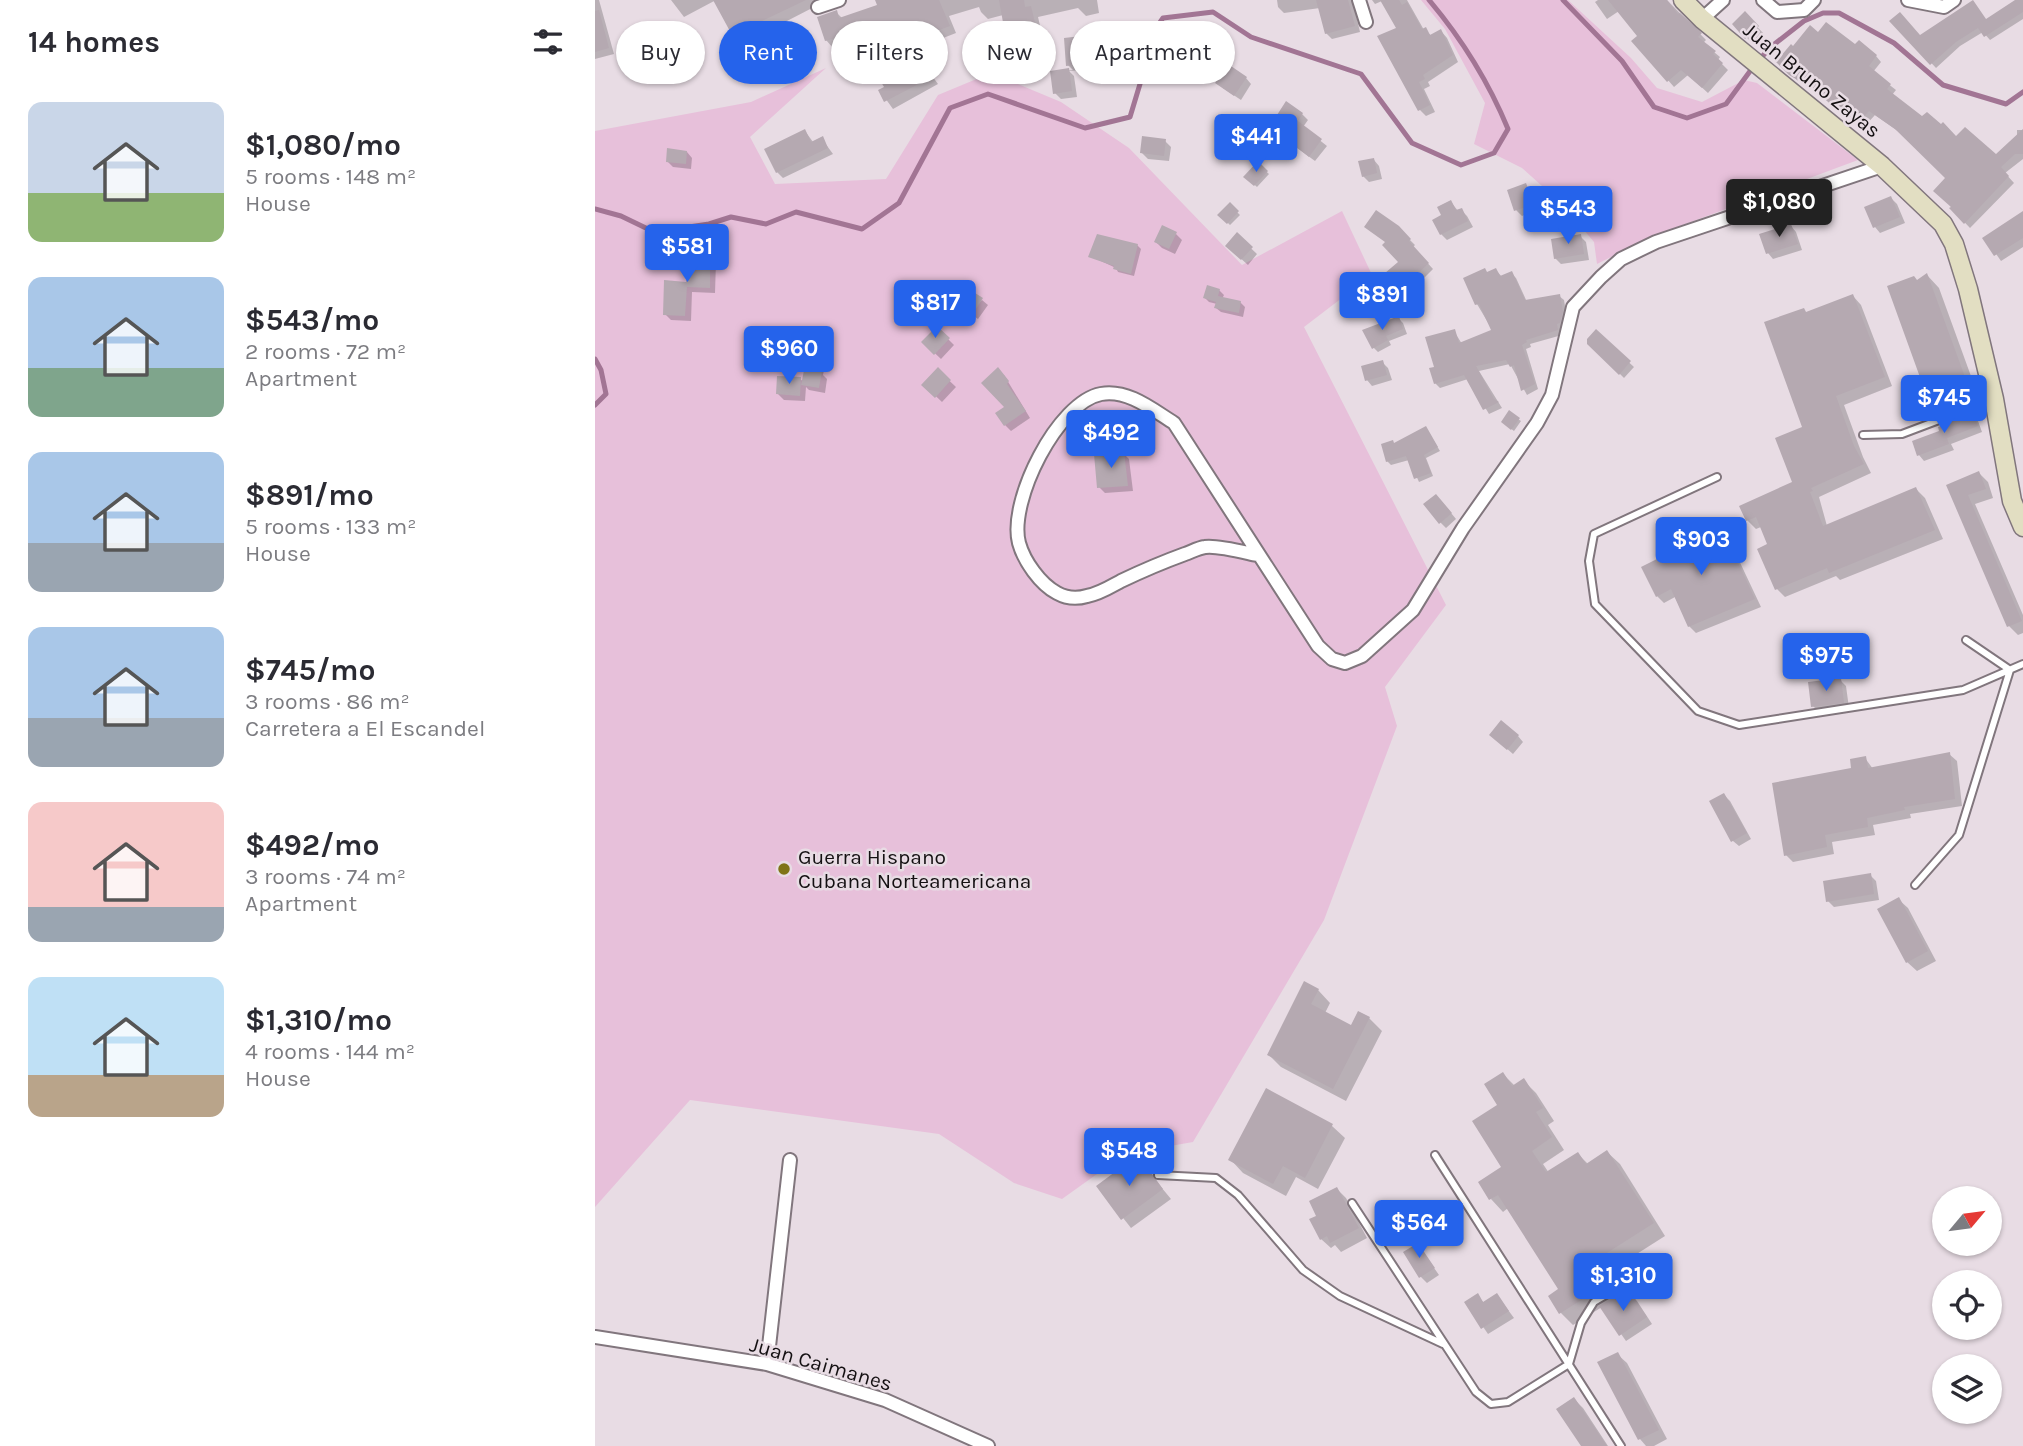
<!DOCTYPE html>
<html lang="en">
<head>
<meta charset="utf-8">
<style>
	body { margin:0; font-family:Karla,sans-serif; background:#f2f2f3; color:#2b2b33; height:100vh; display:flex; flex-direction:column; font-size:26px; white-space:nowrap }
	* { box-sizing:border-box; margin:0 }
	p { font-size:23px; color:#7c7c81 }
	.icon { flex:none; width:38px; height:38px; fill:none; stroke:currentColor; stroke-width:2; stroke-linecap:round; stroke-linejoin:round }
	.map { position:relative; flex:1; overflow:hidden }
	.drawer { display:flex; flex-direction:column; background:#fff; width:595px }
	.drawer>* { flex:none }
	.banner { position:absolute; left:21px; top:21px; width:665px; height:63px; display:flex; gap:14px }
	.needle { width:46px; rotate:61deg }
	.fabs { position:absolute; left:1337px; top:1186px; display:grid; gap:14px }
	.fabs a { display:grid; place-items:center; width:70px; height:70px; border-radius:50%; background:#fff; box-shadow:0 2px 5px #0004; font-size:35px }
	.price { position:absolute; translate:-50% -60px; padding:0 16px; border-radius:7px; background:#2563eb; color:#fff; font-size:23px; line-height:46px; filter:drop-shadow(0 2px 4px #0008) }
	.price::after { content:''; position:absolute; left:50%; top:42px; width:21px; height:16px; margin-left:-10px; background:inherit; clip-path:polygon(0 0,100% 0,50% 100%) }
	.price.current { background:#222; color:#fff }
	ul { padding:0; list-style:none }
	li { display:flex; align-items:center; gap:21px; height:175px; padding:0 28px }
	li span { display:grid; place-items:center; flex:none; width:196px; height:140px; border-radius:14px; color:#555 }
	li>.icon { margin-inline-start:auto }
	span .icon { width:84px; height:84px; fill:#fffc; stroke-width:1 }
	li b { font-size:30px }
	h2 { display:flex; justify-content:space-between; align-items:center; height:84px; padding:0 28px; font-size:30px }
	.pill { padding:0 24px; border-radius:32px; background:#fff; box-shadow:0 2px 5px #0004; font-size:24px; line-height:63px }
	.pill.current { background:#2563eb; color:#fff }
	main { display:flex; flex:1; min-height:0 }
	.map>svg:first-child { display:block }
	.green { fill:#e7c0da }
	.shadow { fill:#0003 }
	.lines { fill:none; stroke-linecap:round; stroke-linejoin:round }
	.stream { stroke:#a27594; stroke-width:5 }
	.building { fill:#b5a9b1 }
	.lane-casing { stroke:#81767d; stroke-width:10 }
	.street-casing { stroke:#81767d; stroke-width:16 }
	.secondary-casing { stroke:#81767d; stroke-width:21 }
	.lane { stroke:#fff; stroke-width:6 }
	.street { stroke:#fff; stroke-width:12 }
	.secondary { stroke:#e2dec2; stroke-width:18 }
	.poi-dot { fill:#7f7416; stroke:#e8dce4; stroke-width:2.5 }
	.labels { text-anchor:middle; stroke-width:5; stroke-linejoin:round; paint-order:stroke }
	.street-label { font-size:21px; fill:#141012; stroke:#e8dce4 }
	.poi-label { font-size:21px; fill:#141012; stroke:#e8dce4; text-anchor:start }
</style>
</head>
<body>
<main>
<section class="drawer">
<h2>14 homes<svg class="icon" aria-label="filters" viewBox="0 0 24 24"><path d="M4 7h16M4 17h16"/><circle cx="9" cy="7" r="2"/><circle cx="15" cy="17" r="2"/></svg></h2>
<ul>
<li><span style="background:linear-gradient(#c9d6e8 65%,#8fb573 0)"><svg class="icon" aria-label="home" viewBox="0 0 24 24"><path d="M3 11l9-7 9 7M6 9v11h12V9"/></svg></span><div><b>$1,080/mo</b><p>5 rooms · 148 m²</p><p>House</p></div></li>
<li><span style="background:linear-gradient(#a9c7e8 65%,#7fa58c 0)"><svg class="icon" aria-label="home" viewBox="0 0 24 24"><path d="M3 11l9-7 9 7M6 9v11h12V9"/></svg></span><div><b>$543/mo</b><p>2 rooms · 72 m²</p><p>Apartment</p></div></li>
<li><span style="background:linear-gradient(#a9c7e8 65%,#9aa5b1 0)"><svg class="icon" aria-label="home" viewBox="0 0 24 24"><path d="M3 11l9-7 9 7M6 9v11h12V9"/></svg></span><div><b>$891/mo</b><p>5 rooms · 133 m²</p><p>House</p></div></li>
<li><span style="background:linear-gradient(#a9c7e8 65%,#9aa5b1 0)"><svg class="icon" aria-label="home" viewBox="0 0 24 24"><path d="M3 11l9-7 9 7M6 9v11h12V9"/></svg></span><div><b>$745/mo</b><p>3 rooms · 86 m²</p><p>Carretera a El Escandel</p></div></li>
<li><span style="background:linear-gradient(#f6c9c9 75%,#9aa5b1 0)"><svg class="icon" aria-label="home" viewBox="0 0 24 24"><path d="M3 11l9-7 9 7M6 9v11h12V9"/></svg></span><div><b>$492/mo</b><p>3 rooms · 74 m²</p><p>Apartment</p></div></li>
<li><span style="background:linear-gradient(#bfe0f5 70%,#b9a48a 0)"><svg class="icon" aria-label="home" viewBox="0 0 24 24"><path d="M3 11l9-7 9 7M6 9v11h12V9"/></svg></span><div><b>$1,310/mo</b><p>4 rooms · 144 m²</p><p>House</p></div></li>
</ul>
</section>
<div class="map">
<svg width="1428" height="1446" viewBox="0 0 1428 1446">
	<rect width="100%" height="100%" fill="#e8dce4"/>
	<!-- green -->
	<path class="green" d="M826 0H973L1036 58 1062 88 1107 102 1149 80 1162 83 1263 160 1058 236 1002 264 999 242 967 204 927 168 879 144 890 103 850 29Z
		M231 68 155 137 180 184 291 179 343 95 396 73 466 102 534 148 647 265 747 211 777 275 709 327 851 605 790 687 802 726 729 920 598 1142 530 1154 467 1199 419 1183 344 1134 95 1100 0 1207V131L156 102Z"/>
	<!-- shadow -->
	<path class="shadow" d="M0 0H4L19 54 0 59Z
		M76 0H242L223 5 190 22 194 30 152 52 144 44 121 0 89 17Z
		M282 0H502L504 13 491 16 483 8 443 17 447 34 436 36 431 32 418 34 410 27 408 15 393 19 386 12 384 7 354 16 361 33 338 42 339 46 329 49 321 42 319 35 286 44 306 78 329 65 343 84 298 109 285 91 292 88 275 61 261 68 254 60 246 45 238 48 231 40 241 12 248 19 284 6Z
		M682 0H764L761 15 765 32 737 39 731 33 725 8 689 13 683 7Z
		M777 0H812L829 30 837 36 846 31 852 38 863 62 833 82 835 86 829 89 840 112 831 116 825 110 804 28 787 1 780 4Z
		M1003 0H1072L1111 40 1108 43 1125 57 1123 60 1133 70 1113 93 1093 75 1079 87 1039 41 1044 37 1024 11 1012 19 1000 2Z
		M1421 0H1428V19L1395 40 1388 32 1365 46 1341 68 1297 21 1325 37 1386 14 1392 21Z
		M1150 14 1168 33 1157 43 1139 24Z
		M581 32 597 49 583 61 567 45Z
		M1223 35 1260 47 1281 56 1286 62 1278 72 1301 90 1297 95 1328 119 1361 138 1401 156 1422 137V130H1428V159L1410 173 1419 183 1375 228 1356 208 1352 178 1307 134 1280 115 1269 127 1253 113 1250 116 1214 83 1212 86 1202 80 1183 62 1199 49Z
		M494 37 500 43 502 69 474 71 479 76 482 97 466 99 460 93 457 72 478 70 473 65Z
		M651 78 656 84 646 100 628 88Z
		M707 114 713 120 708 127 732 146 720 161 676 129Z
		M210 131 218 142 227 139 238 154 188 178 182 172Z
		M570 141 576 147 574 161 553 159 547 153Z
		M92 152 97 158 96 169 78 167 72 161Z
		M779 160 784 166 787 179 774 182 768 176Z
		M663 164 674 174 662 187 651 177Z
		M930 185 936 191 943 209 927 216 921 210Z
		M1296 198 1302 204 1310 223 1285 233 1280 227Z
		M856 202 863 211 866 210 872 216 878 227 852 240 846 234 848 216Z
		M635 205 645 215 635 225 625 215Z
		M1196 226 1201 232 1207 250 1178 259 1173 253Z
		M1428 233V247L1406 261 1390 238Z
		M581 234 587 240 580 254 567 248 561 242Z
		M809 234 820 245 818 247 838 269 823 284 819 279 798 294 792 289 806 262 792 243Z
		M642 235 662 254 653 265 632 246Z
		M985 236 991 242 994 260 966 264 960 258Z
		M542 245 546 249 539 276 523 272 521 268 495 256Z
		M115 256 121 262 120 293 97 292 96 321 76 320 70 314Z
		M901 270 907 277 916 273 921 278 932 302 964 296 969 300 972 318 970 327 965 328 967 335 935 344 936 347 931 349 943 389 932 395 915 364 884 371 907 408 894 414 873 379 845 388 840 383 841 368 859 331 867 344 898 331 882 304 893 274Z
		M1332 275 1344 288 1389 412 1379 417 1383 421 1387 432 1356 444 1359 450 1329 461 1324 455 1351 425 1340 415 1322 282Z
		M624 290 629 295 627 299 645 302 650 307 648 317 626 312 621 308 622 304 614 302 610 298Z
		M1258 296 1266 305 1297 386 1249 405 1268 457 1276 473 1224 497 1232 526 1321 489 1330 498 1348 539 1245 580 1241 576 1190 597 1182 589 1174 545 1166 527 1161 529 1152 520 1200 483 1209 428 1212 313Z
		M387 300 393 305 383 319 373 312Z
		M803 318 808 323 812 334 794 341 796 345 783 352 778 347Z
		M342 328 359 345 346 359 328 342Z
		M1001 332 1039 367 1029 378 994 343Z
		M225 355 231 360 228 375 232 379 230 393 214 390 211 387 210 401 189 400 183 394 205 379 209 382Z
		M787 362 793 368 797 380 777 386 772 380Z
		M343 370 361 387 347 402 329 385Z
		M409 375 435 418 416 431 410 425 412 407Z
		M923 419 926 421 919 431 910 424Z
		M831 428 845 451 831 458 838 476 824 482 814 460 796 465 792 461 800 445Z
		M528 453 534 459 538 491 510 493 504 487Z
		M1384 473 1393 482 1398 498 1380 504 1428 615V633L1423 635 1414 626 1354 486Z
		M847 502 861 519 851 528 845 522Z
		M1125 528 1132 535 1166 607 1101 633 1094 626 1080 597 1069 603 1062 596Z
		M1245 680 1251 686 1254 708 1224 712 1218 706Z
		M923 736 928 742 918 754 902 740Z
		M1354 754 1362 761 1367 806 1315 814 1316 818 1278 825 1280 835 1237 842 1239 854 1198 862 1191 855 1270 758 1278 769Z
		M1129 795 1135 801 1156 839 1144 846 1138 841Z
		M1275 875 1281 881 1284 900 1239 907 1233 901Z
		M1303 899 1313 908 1341 961 1322 971 1312 962Z
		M723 990 735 1003 730 1013 756 1027 774 1018 787 1031 751 1101 686 1067 674 1055Z
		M908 1074 920 1086 929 1081 941 1093 959 1121 953 1125 969 1150 948 1164 954 1173 983 1154 993 1164 1012 1152 1025 1164 1070 1236 1015 1271 1032 1298 1036 1295 1042 1301 1057 1324 1031 1341 1007 1307 978 1325 966 1313 965 1290 913 1208 908 1212 896 1199 909 1168 905 1105Z
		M672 1091 737 1126 750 1138 723 1189 701 1177 691 1196 648 1173 636 1160Z
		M542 1158 576 1199 536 1228 503 1186Z
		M742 1189 751 1198 772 1238 746 1252 740 1245 736 1248 726 1239 723 1217Z
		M823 1245 844 1275 832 1283 826 1277Z
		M882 1295 889 1303 902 1295 919 1318 893 1334 871 1302Z
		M1022 1354 1032 1363 1072 1439 1059 1446H1051L1045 1439 1005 1363Z
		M979 1399 988 1408 1013 1446H988Z"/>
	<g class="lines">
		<!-- stream -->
		<path class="stream" d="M968 0 1027 61 1059 107 1092 118 1131 104 1161 63 1177 46 1209 21 1228 13H1244L1299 43 1348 85 1411 104 1428 92
			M0 209 26 216 55 230H74L114 224 136 217 171 224 201 212 267 229 304 203 355 108 393 94 490 128 535 117 548 74 552 41 568 18 618 12 656 37 766 74 817 143 866 165 899 153 913 129C894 83 866 38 834 0
			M0 359 6 370 11 394 0 405"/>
	</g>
	<!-- building -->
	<path class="building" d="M118 0H211L167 21 171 31 143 46Z
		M280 0H344L355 26 331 35 332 39 320 43 315 27 281 37 304 77 329 63 337 77 289 102 283 90 289 87 269 53 253 61 241 38 230 41 222 17 242 10 244 18 282 5Z
		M404 0H429L430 7 436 6 441 27 427 30 426 24 409 28Z
		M721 0H753L760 26 730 34Z
		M785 0H804L807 5 812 2 827 29 831 27 835 35 846 29 858 55 828 75 830 79 824 82 835 105 823 111 782 36 801 28Z
		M1013 0H1072L1083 14 1085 13 1107 33 1103 37 1121 51 1118 54 1128 63 1107 88 1086 70 1072 82 1036 41 1042 36Z
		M1378 0 1391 19 1420 0H1428V12L1389 37 1383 28 1361 42 1335 65 1294 21 1305 12 1325 35Z
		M4 10 14 48 0 52V11Z
		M1150 11 1164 26 1150 39 1137 24Z
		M1231 22 1260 44 1264 40 1282 55 1274 66 1296 84 1292 89 1327 116 1332 112 1346 124 1348 122 1361 136 1370 127 1401 154 1428 129V154H1420L1406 167 1414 176 1369 224 1354 208 1356 207 1338 191 1350 178 1300 129 1274 111 1263 123 1246 109 1244 112 1208 79 1206 82 1194 75 1181 62 1196 44 1198 46 1215 25 1223 32Z
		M581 30 592 42 576 57 565 44Z
		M495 35 497 63 471 66 469 38Z
		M633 64 652 77 639 96 620 83Z
		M474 68 477 91 458 94 455 71Z
		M691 101 708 113 703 121 727 139 714 157 691 139 673 129Z
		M210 129 216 142 228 136 233 148 181 173 169 149Z
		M547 136 571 139 569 156 545 153Z
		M72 148 92 151 91 164 71 162Z
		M779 158 782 173 767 177 763 161Z
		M663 161 673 171 659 186 648 177Z
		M931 183 939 204 919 211 912 190Z
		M1296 196 1305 217 1278 228 1269 207Z
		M856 200 861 210 867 208 873 221 845 235 837 220 846 215 842 207Z
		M635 202 644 211 632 224 622 215Z
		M781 210 804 226 816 239 814 241 834 263 816 280 812 275 791 290 783 279 803 262 787 245 790 242 769 227Z
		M1428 211V238L1399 256 1387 238Z
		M1196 224 1203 244 1171 254 1164 234Z
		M567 225 582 232 574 249 559 242Z
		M642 232 658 247 646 260 630 246Z
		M502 234 543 244 536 274 518 269 519 266 493 257Z
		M986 234 989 254 959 259 956 239Z
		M92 254H115V288L92 287 90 316 68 315 69 280 91 282Z
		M890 268 892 272 901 268 905 276 917 271 930 300 965 294 968 312 965 323 962 324 963 330 931 340 932 342 927 345 940 384 926 391 919 365 915 367 911 360 881 366 899 399 904 402 888 410 869 375 839 384 834 368 839 367 830 337 860 329 864 343 896 330 884 304 880 305 868 278Z
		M1332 273 1378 399 1339 416 1292 286 1319 276 1322 280Z
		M612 285 625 289 623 296 646 301 644 313 619 308 621 302 608 298Z
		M375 293H380L388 298 377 315 365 307Z
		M1258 294 1290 377 1241 396 1259 446 1269 464 1216 488 1218 491 1215 492 1228 526 1321 487 1340 530 1234 573 1232 568 1180 590 1162 549 1172 544 1161 517 1151 521 1144 506 1197 482 1180 438 1207 427 1169 322 1209 308 1211 312Z
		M804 316 808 329 791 336 793 340 777 349 767 330Z
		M342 326 355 338 339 355 326 342Z
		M1001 329 1036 361 1024 375 992 344V339Z
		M213 351 226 353 223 371H227L224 388 206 385Z
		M788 360 792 375 770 381 766 366Z
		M343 367 356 380 340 398 326 385Z
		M403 367 414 381 412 384 431 411 409 426 400 413 409 407 386 383Z
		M182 376 206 377 205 396 181 394Z
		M914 410 925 418 916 430 906 422Z
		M1378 413 1383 426 1352 438 1354 444 1322 456 1317 441 1344 431 1343 427Z
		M831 426 843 447 829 455 836 473 819 479 811 456 791 462 786 444 798 440 799 443Z
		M529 451 533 486 502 488 499 454Z
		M1384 471 1391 489 1373 495 1427 621 1412 627 1351 485Z
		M841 494 857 513 844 524 828 504Z
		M1126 526 1160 599 1093 627 1076 589 1061 597 1046 567 1080 550 1078 545Z
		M1246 678 1249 703 1216 707 1213 682Z
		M906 720 924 735 912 750 894 735Z
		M1355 752 1360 799 1309 807 1310 810 1272 818 1273 827 1230 835 1232 847 1189 856 1177 783 1256 768 1255 759 1271 756 1273 768Z
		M1129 793 1152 833 1136 842 1114 801Z
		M1276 873 1279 894 1231 902 1228 881Z
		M1304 897 1333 951 1311 963 1282 909Z
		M709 981 724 989 716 1004 756 1025 763 1011 775 1017 738 1089 672 1055Z
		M908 1072 917 1086 929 1078 948 1108 941 1112 957 1137 937 1151 951 1172 983 1152 991 1164 1012 1150 1059 1223 1004 1258 1020 1283 997 1296 996 1294 964 1314 953 1296 963 1289 903 1195 894 1200 883 1182 906 1167 877 1121 902 1105 889 1084Z
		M671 1088 738 1124 710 1178 688 1166 678 1184 633 1160Z
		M543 1155 568 1189 526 1220 501 1186Z
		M742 1187 764 1228 735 1243 732 1236 725 1240 714 1219 721 1216 714 1201Z
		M823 1243 840 1268 824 1278 808 1252Z
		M883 1293 888 1302 902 1293 914 1311 886 1329 869 1302Z
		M1026 1293 1029 1298 1036 1293 1052 1317 1024 1336 1004 1306Z
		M1023 1352 1064 1430 1043 1440 1002 1362Z
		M979 1397 1012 1446H986L961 1409Z"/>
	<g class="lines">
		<defs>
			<path id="lane" d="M1268 435 1307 434 1397 400
				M1122 477 999 534 994 561 1000 604 1103 711 1144 725 1368 690 1428 664
				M1320 885 1364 835 1415 670 1371 640
				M840 1155 1026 1446
				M563 1175 621 1178 643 1195 708 1270 745 1296 848 1344
				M757 1203 881 1392 896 1404 913 1402 974 1364 986 1323 999 1302 1057 1268"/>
			<path id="street" d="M764 0 771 22
				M1168 0 1182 12 1209 10 1219 0
				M1313 0 1349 7 1359 0
				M223 7 244 0
				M1107 19 1128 0
				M662 555C648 552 622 545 610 547 603 548 596 552 590 554 568 562 547 571 526 581 515 587 504 594 492 596 482 599 471 598 462 593 445 584 429 561 424 543 413 501 463 402 506 394 533 389 558 410 579 423L723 646 737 659 750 663 767 656 818 610 868 528 942 423 957 395 978 307 1006 277 1026 259 1061 242 1287 166
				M0 1337 172 1364 290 1400 393 1446
				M172 1364 195 1160"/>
			<path id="secondary" d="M1088 0 1107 19 1287 166 1348 224 1359 244 1373 289 1399 399 1417 501 1428 527"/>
		</defs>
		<!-- lane casing -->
		<use href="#lane" class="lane-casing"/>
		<!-- street casing -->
		<use href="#street" class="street-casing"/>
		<!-- secondary casing -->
		<use href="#secondary" class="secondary-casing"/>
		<!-- lane -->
		<use href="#lane" class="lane"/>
		<!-- street -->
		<use href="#street" class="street"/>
		<!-- secondary -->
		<use href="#secondary" class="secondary"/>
	</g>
	<!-- markers -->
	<circle class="poi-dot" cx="189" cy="869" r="7"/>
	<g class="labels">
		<!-- street labels -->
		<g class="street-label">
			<text transform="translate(1217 80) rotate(39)" y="7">Juan Bruno Zayas</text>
			<text transform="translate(226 1364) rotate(16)" y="7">Juan Caimanes</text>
		</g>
		<!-- poi labels -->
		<g class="poi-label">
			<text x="203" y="864">Guerra Hispano<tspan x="203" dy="24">Cubana Norteamericana</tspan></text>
		</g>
	</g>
</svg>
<div class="fabs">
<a><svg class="needle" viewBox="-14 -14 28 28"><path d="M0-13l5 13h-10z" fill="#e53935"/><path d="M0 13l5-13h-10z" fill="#7c7c81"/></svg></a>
<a><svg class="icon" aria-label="locate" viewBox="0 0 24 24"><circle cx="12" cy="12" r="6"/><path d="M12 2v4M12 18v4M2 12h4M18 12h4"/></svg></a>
<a><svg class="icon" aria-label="layers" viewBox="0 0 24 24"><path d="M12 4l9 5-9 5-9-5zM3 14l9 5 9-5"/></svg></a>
</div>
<b class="price" style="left:661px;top:174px">$441</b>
<b class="price current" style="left:1184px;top:239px">$1,080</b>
<b class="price" style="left:973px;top:246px">$543</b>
<b class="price" style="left:92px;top:284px">$581</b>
<b class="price" style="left:787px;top:332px">$891</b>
<b class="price" style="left:340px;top:340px">$817</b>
<b class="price" style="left:194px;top:386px">$960</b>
<b class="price" style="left:1349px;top:435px">$745</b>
<b class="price" style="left:516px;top:470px">$492</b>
<b class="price" style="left:1106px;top:577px">$903</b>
<b class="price" style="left:1231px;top:693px">$975</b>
<b class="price" style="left:534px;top:1188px">$548</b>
<b class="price" style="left:824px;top:1260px">$564</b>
<b class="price" style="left:1028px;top:1313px">$1,310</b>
<div class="banner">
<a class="pill">Buy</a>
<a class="pill current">Rent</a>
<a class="pill">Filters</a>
<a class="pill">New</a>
<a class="pill">Apartment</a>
</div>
</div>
</main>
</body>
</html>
